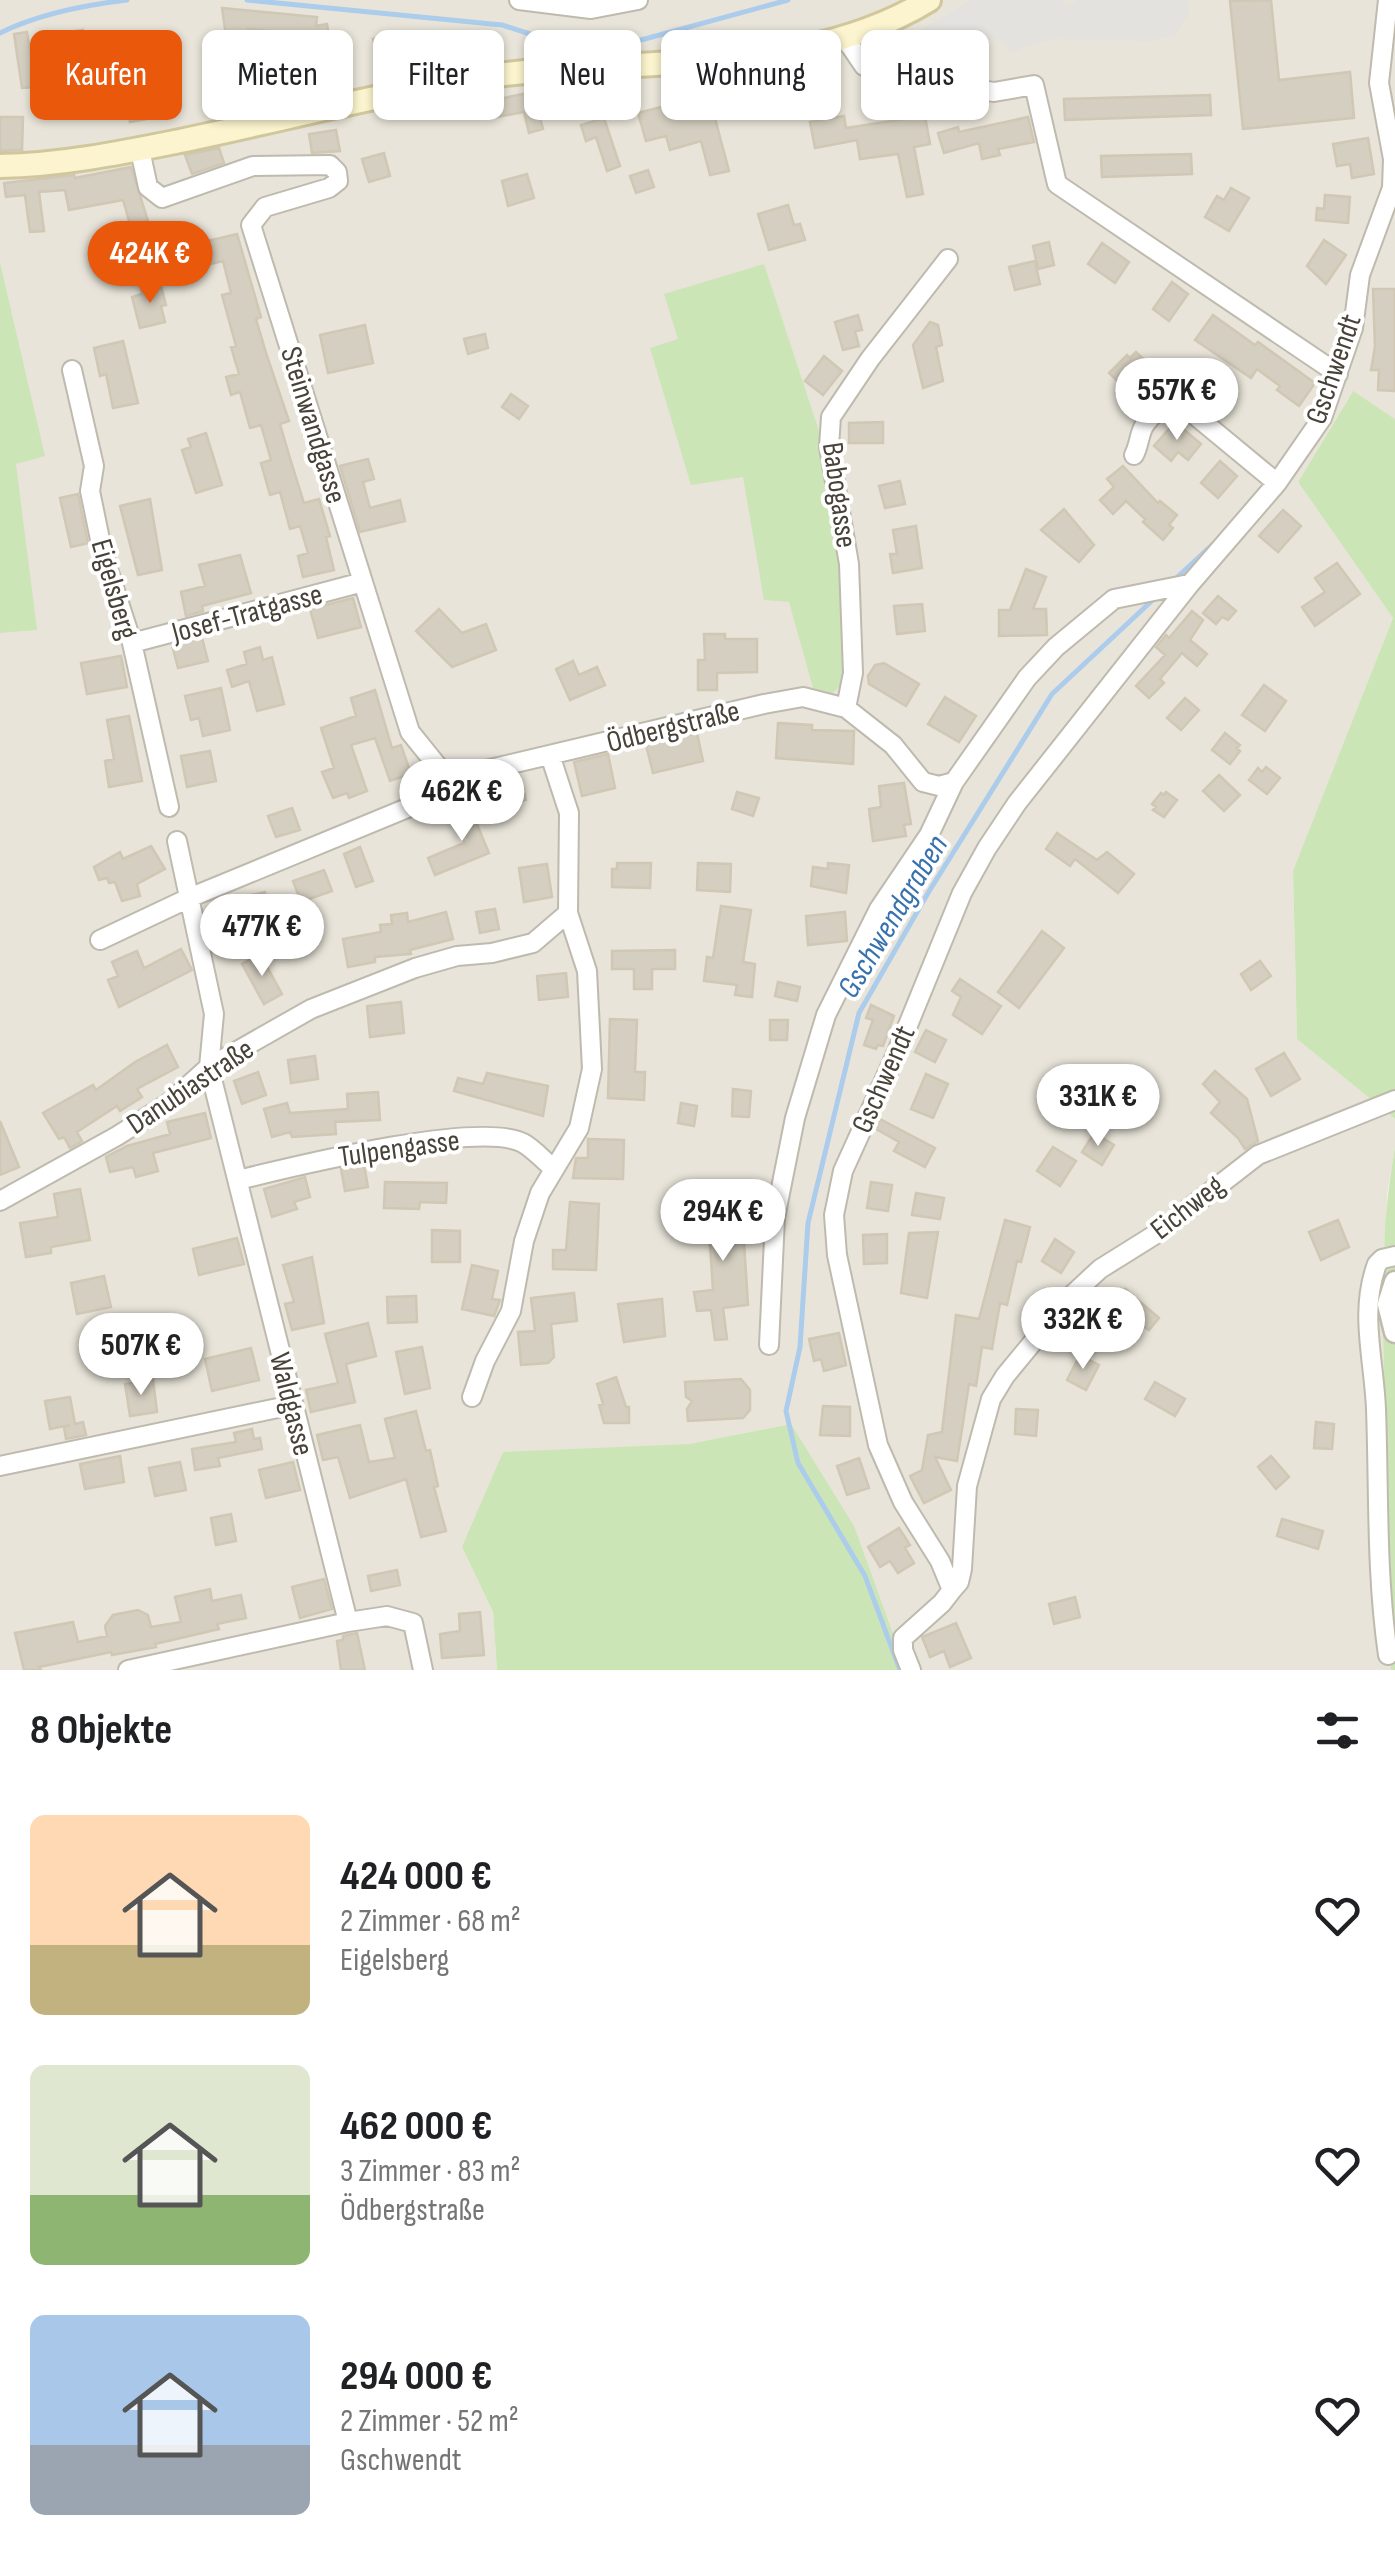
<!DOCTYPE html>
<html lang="de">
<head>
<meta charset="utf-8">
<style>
	body { margin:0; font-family:"Sofia Sans Condensed",sans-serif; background:#f2f2f2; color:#202124; height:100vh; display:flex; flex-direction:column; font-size:38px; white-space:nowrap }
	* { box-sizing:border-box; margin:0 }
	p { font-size:32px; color:#757577 }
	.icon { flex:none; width:55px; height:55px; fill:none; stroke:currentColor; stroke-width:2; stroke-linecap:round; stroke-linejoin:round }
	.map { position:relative; height:1670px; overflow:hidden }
	.sheet { display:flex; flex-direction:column; background:#fff; flex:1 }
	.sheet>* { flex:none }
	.banner { position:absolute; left:30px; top:30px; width:1335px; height:90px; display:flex; gap:20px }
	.price { position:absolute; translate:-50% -85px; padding:0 22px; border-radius:35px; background:#fff; color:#222; font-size:32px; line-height:65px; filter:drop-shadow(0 2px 5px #0008) }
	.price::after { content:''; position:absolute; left:50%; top:60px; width:30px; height:22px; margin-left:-15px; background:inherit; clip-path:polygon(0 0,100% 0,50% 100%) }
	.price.active { background:#ea580c; color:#fff }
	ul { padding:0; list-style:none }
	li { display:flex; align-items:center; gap:30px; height:250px; padding:0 30px }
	li span { display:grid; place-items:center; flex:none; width:280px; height:200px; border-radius:15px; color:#555 }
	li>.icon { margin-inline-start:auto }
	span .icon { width:120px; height:120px; fill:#fffc; stroke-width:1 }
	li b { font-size:42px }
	h2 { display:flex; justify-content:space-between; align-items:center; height:120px; padding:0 30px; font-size:42px }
	.tag { padding:0 35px; border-radius:15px; background:#fff; box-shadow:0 2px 8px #0004; font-size:35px; line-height:90px }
	.tag.active { background:#ea580c; color:#fff }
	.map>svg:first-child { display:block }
	.residential { fill:#e8e4d9 }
	.green { fill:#cce5b6 }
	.parking { fill:#e3e2df }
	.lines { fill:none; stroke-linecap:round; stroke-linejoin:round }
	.stream { stroke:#acccec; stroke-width:5 }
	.building { fill:#d5cfc1; stroke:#d0c7b4; stroke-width:2.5 }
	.minor-casing { stroke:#bfbaae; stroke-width:22 }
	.tertiary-casing { stroke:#bfbaae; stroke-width:25 }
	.secondary-casing { stroke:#d1c79d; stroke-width:28 }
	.minor { stroke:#fff; stroke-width:18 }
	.tertiary { stroke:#fff; stroke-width:20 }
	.secondary { stroke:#fbf4ce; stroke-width:22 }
	.labels { text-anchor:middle; stroke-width:8; stroke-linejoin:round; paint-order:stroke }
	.street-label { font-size:30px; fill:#484339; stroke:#fff }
	.water-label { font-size:32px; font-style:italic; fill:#3872ae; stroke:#fff }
</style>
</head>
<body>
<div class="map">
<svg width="1395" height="1670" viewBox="0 0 1395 1670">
	<rect width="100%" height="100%" fill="#f4f2eb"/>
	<!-- residential -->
	<path class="residential" d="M0 0H1395V419L1352 392 1298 482 1393 618 1293 872 1297 1039 1395 1119V1147L1387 1195 1383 1335 1391 1670H906L791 1424 689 1444 462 1547 493 1612 497 1670H0Z"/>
	<!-- green -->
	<path class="green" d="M0 263 45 456 16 464 37 630 0 633Z
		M764 264 818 428 844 572 842 685 832 693 813 688 789 602 764 600 743 477 691 485 650 348 678 339 664 294Z
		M1353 391 1395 419V1119L1297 1039 1293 871 1393 618 1298 482Z
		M1395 1147V1305C1375 1273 1389 1184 1395 1147Z
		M1383 1335 1395 1343V1670H1391Z
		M791 1424 854 1526 906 1670H497L493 1612 462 1547 503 1452 689 1444Z"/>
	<!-- parking -->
	<path class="parking" d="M971 0H1063L1068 6 1078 0H1188L1189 15 1176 35 1149 41 1054 39 1010 52 1003 41 987 40 963 54 957 46 921 65 907 38Z"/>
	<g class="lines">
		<!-- stream -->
		<path class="stream" d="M247 0 502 25 555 42 641 40 788 0
			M0 33C38 14 85 5 127 0
			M1172 582 1212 545
			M900 1670 865 1576 798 1463 786 1411 800 1347 808 1223 859 1013 928 893 1052 694 1157 596"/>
	</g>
	<!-- building -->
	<path class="building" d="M1271 0 1279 80 1350 72 1354 118 1243 129 1230 1Z
		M222 8 317 17 316 26 327 24 334 74 313 77 312 66 297 68 292 33 248 29 253 64 284 58 287 78 233 86Z
		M83 30 90 76 115 72 118 98 93 102 92 91 63 94 61 73 72 72 67 32Z
		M27 32 36 87 22 88 14 34Z
		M396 33 403 59 432 51 437 70 384 81 373 39Z
		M164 84 169 115 130 122 124 91Z
		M533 92 543 129 529 133 524 112 497 117 494 100Z
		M1210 95 1211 115 1065 120 1064 99Z
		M669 105 672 118 712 107 729 171 710 175 701 141 670 150 666 136 646 141 638 113Z
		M844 116 846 128 925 116 930 144 914 147 923 194 907 197 898 154 860 159 857 140 815 148 810 122Z
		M0 117H23L22 150 0 151Z
		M1028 117 1034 142 998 149 1000 155 982 159 979 143 944 153 938 133 958 127 959 132Z
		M604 118 620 166 607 171 596 137 586 141 581 125Z
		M336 130 340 151 312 153 309 134Z
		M1368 138 1374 174 1352 178 1350 164 1337 166 1333 144Z
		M219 148 224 163 192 174 185 155Z
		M384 153 390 176 369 182 362 159Z
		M1191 154 1192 174 1102 177 1101 156Z
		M131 167 148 221 130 224 123 200 69 210 65 190 39 192 44 231 30 232 25 195 6 197 4 183 74 175 75 178Z
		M648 170 654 187 636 193 630 176Z
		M527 174 534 198 508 206 502 181Z
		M1231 188 1249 198 1229 231 1205 217 1217 196 1224 200Z
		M1325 195 1350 197 1348 223 1316 220 1317 208 1324 209Z
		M788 205 794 225 800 224 805 240 769 250 758 214Z
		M237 234 261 317 256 319 267 356 289 421 280 424 289 455 304 503 319 499 330 536 326 537 334 570 303 577 298 556 308 553 300 526 290 529 280 492 270 495 261 463 271 460 261 425 250 428 240 392 231 395 226 377 239 374 231 347 236 346 222 295 231 293 223 261 198 267 200 273 173 279 166 251Z
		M1324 240 1346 255 1326 284 1307 266Z
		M1049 242 1054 265 1038 269 1033 246Z
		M1102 243 1129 262 1115 283 1088 264Z
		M1035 261 1040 284 1015 290 1009 267Z
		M1172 282 1188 294 1169 321 1153 309Z
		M160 283 166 305 161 306 165 322 140 328 132 297 142 294 141 288Z
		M1373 289H1395V391L1378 390 1379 370H1371L1375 347Z
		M858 315 862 330 855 331 859 346 843 350 835 322Z
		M1213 315 1255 345 1258 342 1315 383 1299 406 1277 390 1280 386 1257 369 1251 378 1195 340Z
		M930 322 938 325 942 345 936 347 943 381 923 388 913 345Z
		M365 325 373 363 328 373 320 335Z
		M485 334 488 348 468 354 464 339Z
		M123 341 138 403 113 408 106 374 100 376 94 348Z
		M1136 352 1166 381 1137 413 1116 393 1123 386 1109 373 1127 355 1130 358Z
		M824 356 842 371 823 395 805 381Z
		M511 394 528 406 519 419 502 407Z
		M883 422V443H849V423Z
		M1175 422 1201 444 1188 460 1178 452 1171 461 1154 446Z
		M206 433 222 485 196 493 182 450 191 447 188 439Z
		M368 459 374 479 363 482 370 508 400 500 405 521 360 532 340 466Z
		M1220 461 1237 476 1218 498 1201 483Z
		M1123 466 1158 503 1160 501 1177 515 1169 525 1173 528 1163 540 1143 522 1145 519 1126 501 1113 514 1100 500 1114 487 1107 479Z
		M900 481 905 504 885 508 879 486Z
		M78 494 88 543 71 547 60 498Z
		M150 499 162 570 138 575 120 506Z
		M1064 509 1094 545 1079 562 1041 530Z
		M1283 510 1301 526 1278 552 1259 536Z
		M916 526 922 568 893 573 890 554H897L893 530Z
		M240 555 251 593 202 606 203 611 186 616 181 592 205 586 199 565Z
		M1337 563 1360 594 1315 626 1302 607 1325 592 1315 578Z
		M1026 569 1046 577 1033 609H1046L1047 635 999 636V610H1010Z
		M1218 596 1236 611 1228 620 1222 617 1216 624 1203 613Z
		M353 598 361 627 318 638 310 609Z
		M922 604 925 631 897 634 894 606Z
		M439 609 462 633 486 624 496 650 452 667 416 631Z
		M1192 611 1203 620 1190 640 1207 654 1197 666 1182 653 1160 679 1164 683 1149 698 1136 686 1165 655 1156 647 1166 635 1169 638Z
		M704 634H725V639H757V672L717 673V690H698V660H705Z
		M199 638H202L208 661 178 668 172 645Z
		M260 647 263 660 272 657 284 704 257 711 249 681 232 687 227 670 247 664 244 652Z
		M121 656 127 687 87 694 81 663Z
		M573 661 579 675 597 667 605 685 570 700 556 669Z
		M884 663 919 684 906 706 869 684 868 676 875 665Z
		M1264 685 1286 701 1265 731 1242 715Z
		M221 688 230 730 203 736 199 718 191 720 185 696Z
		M375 690 392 748 401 745 411 774 390 781 375 738 351 745 367 791 349 798 347 793 333 798 322 772 334 768 321 728 356 716 351 698Z
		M945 697 976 716 959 742 928 724Z
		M1185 698 1199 710 1181 730 1167 718Z
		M129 716 142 781 109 787 105 761 114 759 107 720Z
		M778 723 812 725V730L854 731 853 764 776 758Z
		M697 733 703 761 653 773 646 745Z
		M1225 733 1240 745 1237 748 1240 751 1230 764 1212 750Z
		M210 751 216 781 187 787 181 756Z
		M608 754 615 788 582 796 574 762Z
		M1266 767 1280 778 1267 794 1249 780 1258 768 1262 772Z
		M1219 775 1240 795 1224 811 1203 791Z
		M904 783 911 824 904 825 906 836 873 841 869 809 881 807 879 786Z
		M523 786 526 800 503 805 500 790Z
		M737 792 759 798 753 816 732 809Z
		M1166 792 1177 800 1164 817 1153 810 1156 807 1152 804 1161 793 1164 795Z
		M469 805 489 853 435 875 428 858 464 843 452 812Z
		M292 808 300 830 276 837 268 816Z
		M1057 833 1097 860 1107 852 1134 874 1118 893 1075 859 1070 866 1046 849Z
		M151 846 165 869 137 884 140 896 122 901 115 882 109 883 107 878 99 880 94 867 120 852 123 859Z
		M360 847 373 881 356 887 344 854Z
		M617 863H651L650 888 612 887V869H617Z
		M698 863 731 864 730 892 697 890Z
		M828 863 849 865 846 893 811 886 813 867 828 869Z
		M547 864 552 897 524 902 519 868Z
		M324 870 332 891 301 902 293 881Z
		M265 892 270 913 216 929 211 904Z
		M721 906 751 910 743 962 755 964 752 997 735 995 737 985 704 981 707 957 713 958Z
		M495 909 499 929 480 933 476 912Z
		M446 912 453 939 410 950 411 954 375 957V962L348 967 343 939 381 932 380 925 392 924 391 915 407 913 408 922Z
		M845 912 847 941 808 945 806 916Z
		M1042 931 1064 948 1019 1008 998 992Z
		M181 949 192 970 119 1007 108 980 118 976 112 962 137 951 144 968Z
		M675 950V969H652V989H634V969H612V951Z
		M260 954 282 994 264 1004 242 964Z
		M1260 961 1271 976 1251 990 1241 974Z
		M566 973 568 997 539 1000 537 976Z
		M960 979 1001 1006 982 1034 953 1015 961 997 952 991Z
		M778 982 800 987 797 1001 775 996Z
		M401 1002 404 1033 370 1037 367 1006Z
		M871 1005 894 1016 883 1046 878 1045 876 1049 864 1045 873 1020 866 1018Z
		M610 1019 637 1020 635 1072H645L644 1100 608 1098Z
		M770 1020H788L787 1040H770Z
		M926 1030 946 1040 935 1062 915 1052Z
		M167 1045 178 1067 137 1089 142 1097 120 1111 117 1106 77 1132 82 1141 79 1143 70 1148 64 1137 59 1139 43 1113 93 1085 96 1090 135 1062Z
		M1284 1053 1300 1079 1271 1096 1256 1069Z
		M315 1056 318 1079 291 1083 288 1060Z
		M1215 1071 1247 1099 1258 1141 1245 1149 1238 1138 1211 1113 1220 1102 1203 1084Z
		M258 1072 266 1095 242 1104 234 1081Z
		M487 1073 548 1086 543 1116 454 1091 458 1078 483 1084Z
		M926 1074 948 1084 933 1118 911 1109Z
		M733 1089 751 1091 749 1117 732 1116Z
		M378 1092 380 1120 335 1122 336 1134 292 1137 290 1132 272 1137 264 1109 287 1103 290 1113 348 1109 347 1094Z
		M681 1103 697 1106 694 1126 678 1123Z
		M205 1113 211 1138 153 1153 158 1171 136 1177 133 1167 110 1172 106 1157 127 1146 170 1134 167 1122Z
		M880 1119 935 1148 925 1167 894 1151 899 1142 876 1129Z
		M0 1121 19 1167 0 1175Z
		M1094 1133 1114 1145 1102 1165 1082 1152Z
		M588 1139 624 1140 623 1179 573 1178 576 1158H588Z
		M1053 1147 1076 1161 1060 1186 1037 1171Z
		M364 1165 368 1187 345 1191 341 1169Z
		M305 1177 310 1197 294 1202 297 1209 272 1217 264 1189Z
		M385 1182 447 1183 446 1203 420 1202 419 1209 384 1208Z
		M871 1182 892 1185 888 1211 867 1208Z
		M80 1189 90 1240 51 1247V1253L26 1257 20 1223 58 1217 54 1194Z
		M916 1193 944 1198 940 1219 912 1215Z
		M731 1199 736 1242H744L748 1305 723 1308 727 1339 715 1340 711 1310 697 1311 694 1292 713 1290 709 1228 700 1229 697 1202Z
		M570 1202 599 1204 596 1270 553 1269V1250H566Z
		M1005 1220 1030 1227 1021 1262 1017 1261 1007 1305 1000 1303 992 1349 982 1347 976 1386 969 1384 957 1461 935 1457 951 1490 924 1503 910 1476 922 1470 928 1435 942 1432 956 1315 979 1319Z
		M1338 1220 1349 1247 1321 1260 1309 1232Z
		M432 1230 460 1231V1262H432Z
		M938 1232 927 1298 901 1293 909 1233Z
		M887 1234V1263L864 1264 863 1235Z
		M237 1238 244 1264 199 1275 193 1249Z
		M1055 1239 1074 1252 1061 1273 1042 1261Z
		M312 1257 324 1323 292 1330 285 1304 294 1302 283 1265Z
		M472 1265 498 1271 492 1299 500 1300 494 1316 462 1309Z
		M104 1276 111 1307 77 1314 71 1283Z
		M1125 1289 1159 1318 1149 1330 1128 1315 1112 1336 1098 1322Z
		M574 1293 577 1321 551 1324 554 1357 548 1363 521 1365 518 1332 535 1331 531 1298Z
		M416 1296 417 1322 388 1323 387 1297Z
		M662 1299 665 1336 624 1342 618 1304Z
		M1075 1313 1090 1326 1077 1340 1062 1327Z
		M368 1323 376 1356 346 1364 355 1402 311 1412 306 1390 338 1383 325 1334Z
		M839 1333 846 1365 824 1371 821 1359 814 1361 809 1339Z
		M422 1347 430 1388 405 1394 396 1352Z
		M251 1348 259 1380 212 1391 205 1359Z
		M1080 1355 1099 1365 1086 1390 1067 1380Z
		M616 1377 626 1407H629V1423H604L599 1405 603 1404 597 1384Z
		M741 1379 750 1390V1410L743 1418 688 1421 687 1409 692 1401 686 1397 685 1382Z
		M153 1380 157 1412 130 1416 125 1384Z
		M1155 1382 1185 1399 1175 1416 1145 1399Z
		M70 1397 75 1424 83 1422 86 1435 66 1439 64 1427 70 1425 50 1429 45 1401Z
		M823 1406 850 1407V1436L820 1435Z
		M1016 1409 1038 1410 1036 1436 1015 1434Z
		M416 1411 426 1451 430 1450 438 1486 434 1487 446 1531 421 1537 406 1479 350 1498 338 1457 323 1460 317 1435 360 1425 369 1462 395 1458 385 1419Z
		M1316 1422 1334 1424 1332 1449 1314 1448Z
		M252 1429 254 1439 260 1438 262 1449 218 1458 220 1466 195 1470 192 1449 236 1442 234 1433Z
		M120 1456 124 1482 85 1489 80 1464Z
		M1271 1456 1289 1477 1276 1489 1258 1467Z
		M859 1458 869 1488 847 1495 837 1466Z
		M180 1462 186 1490 155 1496 149 1468Z
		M293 1462 300 1490 266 1498 259 1470Z
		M231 1514 236 1541 216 1545 211 1518Z
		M1282 1519 1323 1531 1318 1549 1277 1536Z
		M899 1528 910 1545 905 1548 914 1563 898 1573 890 1561 880 1567 868 1547Z
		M397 1570 400 1585 371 1591 368 1576Z
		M324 1579 332 1609 300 1618 292 1587Z
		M210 1589 212 1601 241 1595 246 1618 217 1624 219 1629 155 1644 156 1647 112 1655 111 1652 39 1667 41 1670H24L15 1633 73 1622 78 1642 107 1636 105 1626 113 1615 138 1610 148 1615 151 1627 181 1622 175 1597Z
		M1075 1597 1080 1617 1054 1624 1049 1604Z
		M480 1612 484 1655 442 1658 440 1634 460 1631 459 1614Z
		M956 1623 971 1658 950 1667 944 1651 930 1657 922 1637Z
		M357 1633 365 1670H341L337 1641 343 1640V1636Z"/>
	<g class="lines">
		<defs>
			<path id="minor" d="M519 0 591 9 638 0
				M845 38 864 66 904 78 994 92 1034 85 1057 184 1338 374
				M140 150 148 187 162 198 253 166 330 165 337 172 338 181 329 188 265 207 251 225 410 732 448 779
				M72 370 94 466 90 491 103 554 132 643 169 807
				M1179 402 1277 483
				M1134 455C1140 444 1139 431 1146 423 1160 404 1178 404 1193 386
				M132 643 363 582
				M846 708 853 673 849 564 829 447 831 417 870 359 948 259
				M177 841 214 1014 209 1067 348 1622 387 1616 413 1623 423 1670
				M100 940 189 898 434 797 448 779 764 704 803 697 846 708 893 745 923 782 939 786 954 782
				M238 1180C292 1167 478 1120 523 1143 534 1149 544 1161 553 1168
				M0 1201 117 1136 169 1103 209 1067 311 1009 415 968 457 956 492 953 533 943 568 913 569 813 550 755
				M769 1345 775 1218 795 1118 826 1015 879 909 929 835 954 782 1027 678 1056 647 1114 599 1189 584
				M472 1397 485 1361 511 1311 524 1241 540 1193 579 1128 592 1069 587 971 568 913
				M0 1466 292 1405
				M952 1590 959 1582 962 1569 967 1486 991 1399 1005 1376 1071 1296 1100 1269 1156 1234 1258 1155 1395 1100
				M1388 1655C1376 1573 1379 1491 1376 1409 1374 1359 1359 1312 1377 1264L1382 1259 1395 1256
				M128 1670 348 1622
				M911 1670 903 1650V1638L942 1603 952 1590 940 1561 903 1502 878 1445 837 1255 834 1215 843 1171 897 1052 962 893 987 848 1017 803 1190 584 1277 483 1322 418 1353 328 1360 275 1392 188 1393 159 1379 83 1388 0"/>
			<path id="tertiary" d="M1395 1282 1388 1304 1395 1332"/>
			<path id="secondary" d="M0 166C61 165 120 153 180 141 276 121 373 96 470 79 619 54 796 82 929 0"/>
		</defs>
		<!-- minor casing -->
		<use href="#minor" class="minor-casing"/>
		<!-- tertiary casing -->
		<use href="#tertiary" class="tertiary-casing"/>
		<!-- secondary casing -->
		<use href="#secondary" class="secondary-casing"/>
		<!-- minor -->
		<use href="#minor" class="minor"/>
		<!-- tertiary -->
		<use href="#tertiary" class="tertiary"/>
		<!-- secondary -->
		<use href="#secondary" class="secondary"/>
	</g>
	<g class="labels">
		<!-- street labels -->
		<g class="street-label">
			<text transform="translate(1333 369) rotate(-71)" y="10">Gschwendt</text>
			<text transform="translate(314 425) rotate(73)" y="10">Steinwandgasse</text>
			<text transform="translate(840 495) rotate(82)" y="10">Babogasse</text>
			<text transform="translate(115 589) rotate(74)" y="10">Eigelsberg</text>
			<text transform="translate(247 613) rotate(-15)" y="10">Josef-Tratgasse</text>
			<text transform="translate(673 726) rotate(-14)" y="10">Ödbergstraße</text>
			<text transform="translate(883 1079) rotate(-66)" y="10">Gschwendt</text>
			<text transform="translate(190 1086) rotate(-34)" y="10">Danubiastraße</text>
			<text transform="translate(399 1148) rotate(-8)" y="10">Tulpengasse</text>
			<text transform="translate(1187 1207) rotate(-38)" y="10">Eichweg</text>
			<text transform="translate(292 1404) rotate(76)" y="10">Waldgasse</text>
		</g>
		<!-- water labels -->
		<g class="water-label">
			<text transform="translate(892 916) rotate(-59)" y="11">Gschwendgraben</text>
		</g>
	</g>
</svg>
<b class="price active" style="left:150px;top:306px">424K €</b>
<b class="price" style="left:1177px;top:443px">557K €</b>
<b class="price" style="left:462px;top:844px">462K €</b>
<b class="price" style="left:262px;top:979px">477K €</b>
<b class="price" style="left:1098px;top:1149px">331K €</b>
<b class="price" style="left:723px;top:1264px">294K €</b>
<b class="price" style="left:1083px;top:1372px">332K €</b>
<b class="price" style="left:141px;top:1398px">507K €</b>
<div class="banner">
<a class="tag active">Kaufen</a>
<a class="tag">Mieten</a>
<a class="tag">Filter</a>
<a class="tag">Neu</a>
<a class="tag">Wohnung</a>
<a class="tag">Haus</a>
</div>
</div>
<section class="sheet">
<h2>8 Objekte<svg class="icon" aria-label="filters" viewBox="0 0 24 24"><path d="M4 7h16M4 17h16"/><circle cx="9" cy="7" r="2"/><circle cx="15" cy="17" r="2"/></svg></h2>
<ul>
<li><span style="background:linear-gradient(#ffd9b3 65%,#c2b280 0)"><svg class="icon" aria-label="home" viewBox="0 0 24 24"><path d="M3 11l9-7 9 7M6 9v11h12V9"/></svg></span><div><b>424 000 €</b><p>2 Zimmer · 68 m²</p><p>Eigelsberg</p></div><svg class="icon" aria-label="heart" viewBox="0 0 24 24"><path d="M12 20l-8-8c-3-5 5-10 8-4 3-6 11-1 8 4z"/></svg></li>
<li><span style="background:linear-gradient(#dfe7d0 65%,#8fb573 0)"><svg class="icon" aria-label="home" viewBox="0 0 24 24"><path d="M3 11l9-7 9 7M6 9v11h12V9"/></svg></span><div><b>462 000 €</b><p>3 Zimmer · 83 m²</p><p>Ödbergstraße</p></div><svg class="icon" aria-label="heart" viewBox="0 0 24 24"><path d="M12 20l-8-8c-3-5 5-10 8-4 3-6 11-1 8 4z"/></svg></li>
<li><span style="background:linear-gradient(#a9c7e8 65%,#9aa5b1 0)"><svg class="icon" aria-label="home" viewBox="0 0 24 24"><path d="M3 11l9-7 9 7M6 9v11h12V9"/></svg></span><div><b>294 000 €</b><p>2 Zimmer · 52 m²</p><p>Gschwendt</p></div><svg class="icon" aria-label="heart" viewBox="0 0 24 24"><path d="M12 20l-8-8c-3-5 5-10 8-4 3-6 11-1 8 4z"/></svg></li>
</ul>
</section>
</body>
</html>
